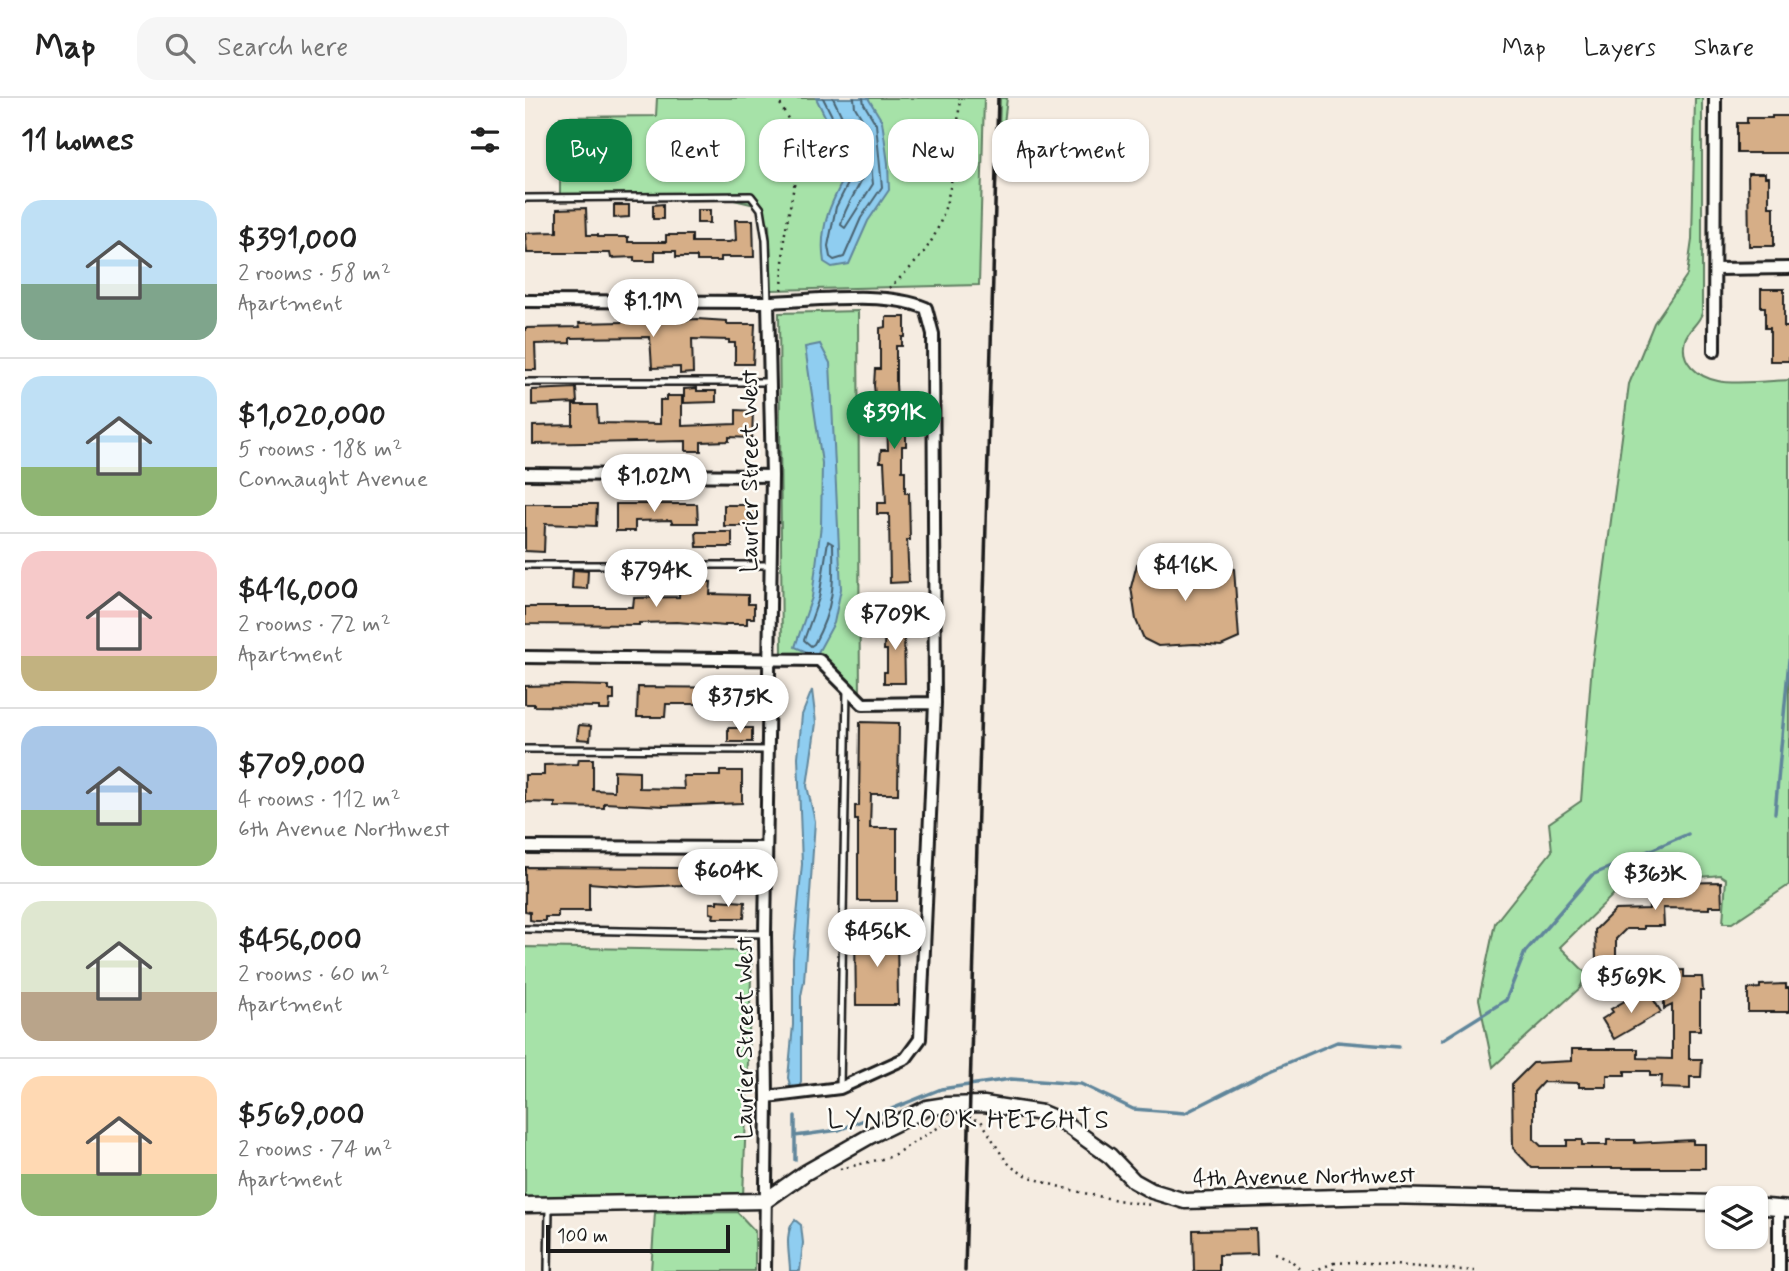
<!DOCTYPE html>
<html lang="en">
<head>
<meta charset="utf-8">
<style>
	body { margin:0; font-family:Mynerve,sans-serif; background:#f6f6f6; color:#222; height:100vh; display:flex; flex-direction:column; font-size:26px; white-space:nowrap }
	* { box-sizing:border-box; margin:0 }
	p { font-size:23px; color:#767676 }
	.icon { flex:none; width:38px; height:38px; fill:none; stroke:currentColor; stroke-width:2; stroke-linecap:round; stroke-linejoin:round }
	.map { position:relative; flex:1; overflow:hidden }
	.panel { display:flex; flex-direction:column; background:#fff; width:525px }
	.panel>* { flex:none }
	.guide { position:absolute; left:21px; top:21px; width:665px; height:63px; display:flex; gap:14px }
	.controls { position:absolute; left:1180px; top:1088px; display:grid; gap:14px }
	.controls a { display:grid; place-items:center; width:63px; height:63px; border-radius:14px; background:#fff; box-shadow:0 2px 5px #0004; font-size:35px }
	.scale { position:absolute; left:21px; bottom:18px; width:184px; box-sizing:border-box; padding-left:7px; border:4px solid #1c1c1c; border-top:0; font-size:19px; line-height:24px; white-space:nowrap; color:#1c1c1c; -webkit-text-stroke:5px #fdfcf7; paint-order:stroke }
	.price { position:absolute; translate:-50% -60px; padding:0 16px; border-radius:24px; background:#fff; color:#222; font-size:23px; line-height:46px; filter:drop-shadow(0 2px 4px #0008) }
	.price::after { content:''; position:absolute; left:50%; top:42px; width:21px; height:16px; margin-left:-10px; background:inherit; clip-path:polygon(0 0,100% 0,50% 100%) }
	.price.current { background:#0b8043; color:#fff }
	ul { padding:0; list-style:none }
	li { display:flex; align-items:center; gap:21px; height:175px; padding:0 21px }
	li+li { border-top:2px solid #e0e0e0 }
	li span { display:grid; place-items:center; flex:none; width:196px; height:140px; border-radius:21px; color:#555 }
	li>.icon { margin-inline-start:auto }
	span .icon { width:84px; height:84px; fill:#fffc; stroke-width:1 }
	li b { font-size:30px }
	h2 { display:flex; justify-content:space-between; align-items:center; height:84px; padding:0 21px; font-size:30px }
	.tag { padding:0 24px; border-radius:21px; background:#fff; box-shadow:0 2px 5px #0004; font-size:24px; line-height:63px }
	.tag.current { background:#0b8043; color:#fff }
	header { display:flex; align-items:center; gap:42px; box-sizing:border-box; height:98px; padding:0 35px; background:#fff; border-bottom:2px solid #e0e0e0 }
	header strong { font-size:33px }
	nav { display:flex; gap:38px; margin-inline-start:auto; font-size:24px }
	.search { width:490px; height:63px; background:#f6f6f6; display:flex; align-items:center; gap:18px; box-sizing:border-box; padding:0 24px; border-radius:21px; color:#767676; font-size:26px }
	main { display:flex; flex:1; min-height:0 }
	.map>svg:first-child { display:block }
	.green { fill:#a6e2a8; stroke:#617f62; stroke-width:2 }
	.water { fill:#8fcdf0; stroke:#61869b; stroke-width:2 }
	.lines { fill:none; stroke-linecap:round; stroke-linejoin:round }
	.shore { stroke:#4a6371; stroke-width:2 }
	.stream { stroke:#61869b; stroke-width:3.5 }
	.building { fill:#d6ae87; stroke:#1c1c1c; stroke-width:2 }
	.service-casing { stroke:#1c1c1c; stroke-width:10 }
	.minor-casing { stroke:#1c1c1c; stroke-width:16 }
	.tertiary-casing { stroke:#1c1c1c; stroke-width:19 }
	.path { stroke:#1c1c1c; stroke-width:2.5; stroke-dasharray:2 5; stroke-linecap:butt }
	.service { stroke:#fdfcf7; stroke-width:5 }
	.minor { stroke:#fdfcf7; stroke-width:10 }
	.tertiary { stroke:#fdfcf7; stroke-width:14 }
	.rail { stroke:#1c1c1c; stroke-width:3.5 }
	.labels { text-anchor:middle; stroke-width:5; stroke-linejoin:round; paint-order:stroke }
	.street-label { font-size:24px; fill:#1c1c1c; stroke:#fdfcf7 }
	.neighbourhood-label { font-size:26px; letter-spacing:2px; fill:#1c1c1c; stroke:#fdfcf7 }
</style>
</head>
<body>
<header>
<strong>Map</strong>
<div class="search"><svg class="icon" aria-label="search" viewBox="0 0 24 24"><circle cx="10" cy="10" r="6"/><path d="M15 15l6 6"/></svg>Search here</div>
<nav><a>Map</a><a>Layers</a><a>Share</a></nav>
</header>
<main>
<section class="panel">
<h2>11 homes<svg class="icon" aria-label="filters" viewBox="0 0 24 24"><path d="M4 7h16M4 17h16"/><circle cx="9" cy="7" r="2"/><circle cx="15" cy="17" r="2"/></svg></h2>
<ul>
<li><span style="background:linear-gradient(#bfe0f5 60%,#7fa58c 0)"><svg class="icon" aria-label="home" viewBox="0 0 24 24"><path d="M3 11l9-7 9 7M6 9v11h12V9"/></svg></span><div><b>$391,000</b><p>2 rooms · 58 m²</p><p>Apartment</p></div></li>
<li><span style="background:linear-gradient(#bfe0f5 65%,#8fb573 0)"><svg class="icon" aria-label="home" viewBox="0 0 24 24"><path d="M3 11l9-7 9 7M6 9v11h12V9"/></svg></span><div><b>$1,020,000</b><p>5 rooms · 188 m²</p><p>Connaught Avenue</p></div></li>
<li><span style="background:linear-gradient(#f6c9c9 75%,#c2b280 0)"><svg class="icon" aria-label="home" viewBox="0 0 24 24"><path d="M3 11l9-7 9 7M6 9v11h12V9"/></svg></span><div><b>$416,000</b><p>2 rooms · 72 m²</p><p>Apartment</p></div></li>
<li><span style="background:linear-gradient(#a9c7e8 60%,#8fb573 0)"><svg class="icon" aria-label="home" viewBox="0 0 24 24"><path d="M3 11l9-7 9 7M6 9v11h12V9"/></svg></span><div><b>$709,000</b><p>4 rooms · 112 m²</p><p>6th Avenue Northwest</p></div></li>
<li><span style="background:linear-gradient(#dfe7d0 65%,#b9a48a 0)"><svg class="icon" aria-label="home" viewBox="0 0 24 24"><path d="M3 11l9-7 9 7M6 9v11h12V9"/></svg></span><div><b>$456,000</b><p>2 rooms · 60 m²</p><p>Apartment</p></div></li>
<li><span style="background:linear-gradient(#ffd9b3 70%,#8fb573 0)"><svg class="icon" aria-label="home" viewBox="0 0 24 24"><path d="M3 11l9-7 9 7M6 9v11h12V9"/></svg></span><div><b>$569,000</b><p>2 rooms · 74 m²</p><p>Apartment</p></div></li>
</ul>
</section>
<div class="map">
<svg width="1264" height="1173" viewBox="0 0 1264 1173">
	<rect width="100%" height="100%" fill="#f5ece1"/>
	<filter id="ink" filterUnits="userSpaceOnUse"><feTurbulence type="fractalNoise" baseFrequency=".0143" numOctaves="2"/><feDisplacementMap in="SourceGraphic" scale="14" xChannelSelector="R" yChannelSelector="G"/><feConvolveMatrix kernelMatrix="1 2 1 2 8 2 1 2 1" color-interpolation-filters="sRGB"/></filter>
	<g filter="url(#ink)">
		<!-- green -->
		<path class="green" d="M132 0H459L454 187 247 192 244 126 230 107 209 102H35V19L131 18Z
			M475 0H482L473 77Z
			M1170 0H1177V215C1174 226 1163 231 1160 242 1154 264 1173 279 1193 283 1209 287 1246 283 1264 282V787L1207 825H1198L1201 781 1195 777 1104 786 1095 790 1035 849 1062 876 1055 890 968 969 954 901 970 825 1027 753 1024 725 1056 703 1067 566 1104 286 1129 225 1162 177 1167 142Z
			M333 213 335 607 293 567 257 558 254 215Z
			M0 849 227 853 218 1099H0Z
			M212 1114 230 1133V1173H126L130 1115Z"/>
		<!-- water -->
		<path class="water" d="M291 0H343L357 23 363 65 364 92 343 123 324 166 307 169 299 164C293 127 308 101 325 69Z
			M295 246 305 265 316 491 309 525 291 558 270 549 287 499 296 427 297 365 280 249Z
			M287 592 291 625 282 688 290 723 279 883 276 898V984L274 990H266L263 980 268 927V860L277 766 273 659 277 617Z
			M270 1122 276 1127 278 1145 275 1173H265C265 1157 258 1135 270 1122Z"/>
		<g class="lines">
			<!-- shore -->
			<path class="shore" d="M298 0 332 68 311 109 303 148 305 159 309 162 319 159 336 120 357 89 351 26 339 6 338 0
				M308 0 341 69C337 89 320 105 316 127L320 130 348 86 342 29 330 9 329 0
				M303 443 308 446C309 487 309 509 289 546L286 548 279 542 294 500Z"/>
			<!-- stream -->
			<path class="stream" d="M1250 715 1264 562
				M917 942 981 902 1000 854 1067 777 1163 736
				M270 1018V1062
				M270 1038 314 1032 416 991 486 981 556 986 608 1011 660 1015 741 974 812 944 874 949"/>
		</g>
		<!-- building -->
		<path class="building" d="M1247 18H1264V55H1212V25H1222V20H1247Z
			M1223 75H1240V79H1244V109H1249V148H1224Z
			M138 106V121H128V107Z
			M89 107H104V119L89 120Z
			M61 110 62 137H73V139H103V144H141V137H167V144H204L211 142 210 122H228L229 159H196V163H172V159H151V153H130V163H109V159L86 160 85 155H2L0 135 32 134V111Z
			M172 112H185V125H172Z
			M1236 191H1259V229H1264V263H1245V230H1240V209H1236Z
			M361 219H380V239H377V248H371V286L373 318H377V329L381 328V348H377V373H380V395H384L385 442H382L384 484 365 485 364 416H352V405H361L359 364H355L356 352H363L362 326 357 327V307H354V296L350 297 349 287 350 271H355V230L361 229Z
			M172 221 202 223V226H230L228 266H210V245H204V242L167 241 168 275 155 276V269L127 270 125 239 45 240V245L10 246 11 272H0V230L55 229 54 225 144 223Z
			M51 290 52 305 7 307V292Z
			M172 290V293H191V304L159 305V291Z
			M141 298H157V328L211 326V312L228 313 227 340 204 339V343L176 344V353H161V343L8 346V328L48 327V307H72L73 325 135 326V302H141Z
			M0 406H72L71 428 20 426 19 454 0 453Z
			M91 406H172L173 425H147L146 422 110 423V433H91Z
			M199 407H230V428H199Z
			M171 434H207V449H172Z
			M658 460 709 471 714 540 696 548 670 546 633 548 619 541 611 522 606 489 612 466Z
			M48 472 63 473 62 491 47 490Z
			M155 476H172V483L186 484 185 496 223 497V506H229V520H222V526H200V528L152 524 114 525V527L0 526V509H108L109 500 154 499Z
			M360 521 376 522V533H379L380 585H359V574H362V552H359Z
			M40 587 84 588V592H89V602H85L84 612H74V609L9 608V606H0V588Z
			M113 589 226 590V606H141L140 619H112Z
			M335 624 374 625 373 696H346L345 730H372V803H333V722H330V708H334Z
			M54 627 66 628 65 642 52 641Z
			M203 630H227V644H203Z
			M54 661H68V692L89 693V672L114 673V690L159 691 158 678H195V673H217V705L140 708 79 705V710L30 709V705L0 704V677H19V667L53 666Z
			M0 769 157 770V787L113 789 64 785V813H33V819H20V823H10L5 822V814L0 813Z
			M1196 784 1197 808H1184V811L1138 810 1139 828H1119V831H1101L1091 841V861L1071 862 1070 832 1090 812 1124 811 1123 790 1145 789 1144 785Z
			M192 802 220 804 219 820H188L189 816 185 815V805H192Z
			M372 834 373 907H331L330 835Z
			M1159 872V879H1177L1178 893H1175V932H1164V961H1177L1176 979H1165V991L1136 990 1137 978H1125V973H1100V977H1082V989H1054V985L1018 984 1009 994V1041L1016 1048H1042V1042H1057V1047H1082V1042H1110V1045L1168 1042V1046H1180V1070H1007L988 1050 987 986 1008 965 1047 963V951H1113V960L1147 961V907L1139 911V873Z
			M1261 886V890H1264V914H1223V891L1235 890V887Z
			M1124 894 1136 914 1089 941 1077 921 1088 914 1086 911 1110 897 1112 901Z
			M731 1131 732 1156 694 1157V1173H669L668 1132Z"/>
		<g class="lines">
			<defs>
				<path id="service" d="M0 100 226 98 236 111 241 142 243 204
					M0 284H245
					M0 467H246
					M0 651 242 652
					M0 831 240 836
					M315 990 322 590
					M23 1173 24 1110"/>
				<path id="minor" d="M1190 171 1264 170
					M0 203C80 203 161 204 241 204 288 203 359 192 401 210L408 236 410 605 395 941 381 960 315 990 242 999
					M1189 253 1190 0
					M0 376 247 378
					M0 559 294 562 338 606 410 605
					M0 749 241 750
					M1254 1110V1173
					M240 1173 242 999 240 836 247 378 243 204"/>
				<path id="tertiary" d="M0 1107 240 1103 280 1075 345 1038 402 1010 421 1007 459 1006 517 1015 536 1023 585 1058 609 1083 627 1093 660 1103 858 1098 1192 1105
					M1230 1108 1264 1111"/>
			</defs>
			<!-- service casing -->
			<use href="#service" class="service-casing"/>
			<!-- minor casing -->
			<use href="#minor" class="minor-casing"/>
			<!-- tertiary casing -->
			<use href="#tertiary" class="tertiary-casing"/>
			<!-- path -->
			<path class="path" d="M252 0 269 32 274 62 259 140 257 193
				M364 190C382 174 402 155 412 132 430 91 431 44 435 0
				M443 1020 456 1023C466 1037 474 1056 486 1068 507 1087 596 1104 626 1107
				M315 1071 365 1059 424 1023 436 1020
				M749 1155 766 1162 776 1173
				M809 1165 829 1164 950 1173
				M788 1173 809 1165 808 1173"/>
			<!-- service -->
			<use href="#service" class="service"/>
			<!-- minor -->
			<use href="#minor" class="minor"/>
			<!-- tertiary -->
			<use href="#tertiary" class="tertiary"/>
			<!-- rail -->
			<path class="rail" d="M440 1173 473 0"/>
		</g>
	</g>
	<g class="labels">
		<!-- street labels -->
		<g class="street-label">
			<text transform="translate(224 373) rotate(-90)" y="8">Laurier Street West</text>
			<text transform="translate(219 940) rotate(-90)" y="8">Laurier Street West</text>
			<text transform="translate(779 1078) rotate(-1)" y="8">4th Avenue Northwest</text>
		</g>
		<!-- neighbourhood labels -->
		<g class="neighbourhood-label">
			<text x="444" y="1030">LYNBROOK HEIGHTS</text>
		</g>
	</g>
</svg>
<div class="controls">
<a><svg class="icon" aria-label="layers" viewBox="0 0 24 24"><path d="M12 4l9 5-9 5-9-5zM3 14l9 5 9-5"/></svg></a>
</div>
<div class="scale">100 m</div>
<b class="price" style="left:128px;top:241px">$1.1M</b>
<b class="price current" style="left:369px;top:353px">$391K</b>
<b class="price" style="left:129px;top:416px">$1.02M</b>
<b class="price" style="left:660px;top:505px">$416K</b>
<b class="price" style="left:131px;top:511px">$794K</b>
<b class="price" style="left:370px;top:554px">$709K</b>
<b class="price" style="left:215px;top:637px">$375K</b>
<b class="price" style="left:203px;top:811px">$604K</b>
<b class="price" style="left:1130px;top:814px">$363K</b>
<b class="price" style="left:352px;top:871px">$456K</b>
<b class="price" style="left:1106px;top:917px">$569K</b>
<div class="guide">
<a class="tag current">Buy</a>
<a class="tag">Rent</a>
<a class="tag">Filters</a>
<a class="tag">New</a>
<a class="tag">Apartment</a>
</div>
</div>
</main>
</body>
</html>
